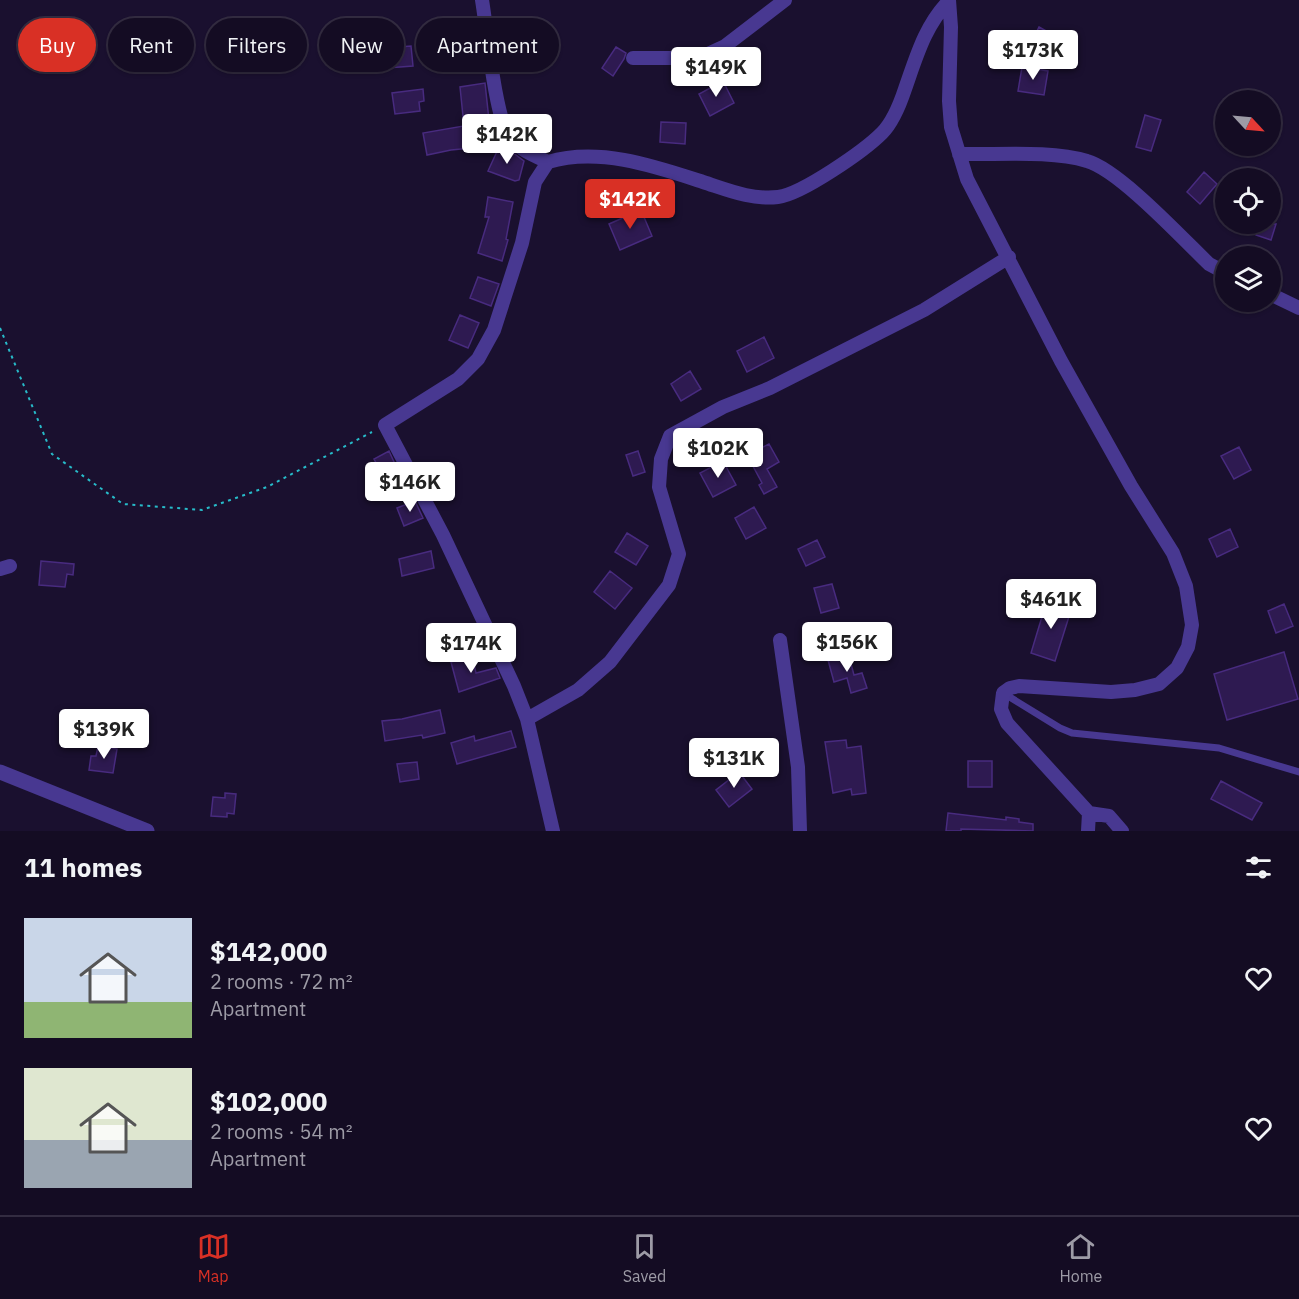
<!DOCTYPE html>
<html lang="en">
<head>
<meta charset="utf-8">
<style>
	body { margin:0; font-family:"IBM Plex Sans",sans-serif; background:#1d152b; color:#f1f3f6; height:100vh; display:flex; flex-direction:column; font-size:22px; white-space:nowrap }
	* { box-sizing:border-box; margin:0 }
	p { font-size:20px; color:#9d9ba6 }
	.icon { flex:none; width:33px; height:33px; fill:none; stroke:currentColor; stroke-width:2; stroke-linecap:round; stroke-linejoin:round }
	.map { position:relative; height:831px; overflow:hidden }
	.side { display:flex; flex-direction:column; background:#140c23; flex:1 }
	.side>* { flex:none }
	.hud { position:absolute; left:18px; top:18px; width:600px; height:54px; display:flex; gap:12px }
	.needle { width:39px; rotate:116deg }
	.tools { position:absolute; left:1215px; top:90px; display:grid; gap:12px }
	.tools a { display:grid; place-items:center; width:66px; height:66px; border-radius:50%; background:#140c23; box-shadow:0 2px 4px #0004,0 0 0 2px #332c41; font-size:30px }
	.price { position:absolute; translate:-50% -51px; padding:0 14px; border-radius:6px; background:#fff; color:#222; font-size:20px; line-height:39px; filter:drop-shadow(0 2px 3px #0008) }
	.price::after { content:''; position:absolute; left:50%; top:36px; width:18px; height:14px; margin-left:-9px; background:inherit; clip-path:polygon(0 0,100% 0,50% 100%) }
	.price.active { background:#d93025; color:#fff }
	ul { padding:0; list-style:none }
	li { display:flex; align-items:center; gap:18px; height:150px; padding:0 24px }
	li span { display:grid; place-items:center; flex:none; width:168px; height:120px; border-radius:0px; color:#555 }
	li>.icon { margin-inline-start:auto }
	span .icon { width:72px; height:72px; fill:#fffc; stroke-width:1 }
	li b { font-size:26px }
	h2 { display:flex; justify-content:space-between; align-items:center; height:72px; padding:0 24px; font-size:26px }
	.chip { padding:0 21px; border-radius:27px; background:#140c23; box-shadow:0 2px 4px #0004,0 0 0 2px #332c41; font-size:21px; line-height:54px }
	.chip.active { background:#d93025; color:#fff }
	.menu { display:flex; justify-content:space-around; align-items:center; height:84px; border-top:2px solid #332c41; background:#140c23; font-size:16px; color:#9d9ba6 }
	.menu a { display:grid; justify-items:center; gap:3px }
	.menu .active { color:#d93025 }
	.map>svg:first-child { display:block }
	.building { fill:#2e1a51; stroke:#482b7f; stroke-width:1.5 }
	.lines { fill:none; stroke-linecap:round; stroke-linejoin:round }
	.path { stroke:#27bbc9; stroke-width:2; stroke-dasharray:3 4.5; stroke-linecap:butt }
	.service { stroke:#483891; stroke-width:7 }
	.minor { stroke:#483891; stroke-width:14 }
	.tertiary { stroke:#483891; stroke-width:15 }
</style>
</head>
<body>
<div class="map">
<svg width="1299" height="831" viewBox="0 0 1299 831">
	<rect width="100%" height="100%" fill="#1a102f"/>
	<!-- building -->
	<path class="building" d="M476 21 478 35 460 38 458 24Z
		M1039 27 1057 37 1049 49 1022 61 1015 47 1034 37Z
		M411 46 413 66 387 68 386 48Z
		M616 47 626 53 624 59 613 76 602 68Z
		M1022 67 1048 71 1044 95 1018 91Z
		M723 81 734 103 710 116 699 94Z
		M485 83 489 120H493L502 145 451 150 427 155 423 133 464 126 460 87Z
		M423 89 424 101 419 102 420 111 395 114 392 93Z
		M1145 115 1161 120 1151 151 1136 147Z
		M661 122 686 123 685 144 660 142Z
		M499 147 508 149 524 161 519 180 515 181 488 171Z
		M1204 172 1217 184 1200 204 1187 192Z
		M488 197 513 202 506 239 508 240 502 261 478 253 489 217H485Z
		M641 210 652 236 620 250 609 224Z
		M1259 224H1276L1271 240 1256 235Z
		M478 277 499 284 491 306 470 298Z
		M460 315 479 323 468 348 449 340Z
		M764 337 774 358 747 372 737 351Z
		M690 371 701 389 681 401 671 384Z
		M769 444 779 462 767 469 777 487 764 494 759 485 762 483 747 455Z
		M1239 447 1251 470 1234 479 1221 456Z
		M389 451 394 462 380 470 374 459Z
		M638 451 645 472 633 476 626 455Z
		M723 461 736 485 713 497 700 473Z
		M415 501 423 518 404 526 397 508Z
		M754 507 766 528 746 539 735 518Z
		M1230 529 1238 547 1217 557 1209 539Z
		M627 533 648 546 636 565 615 552Z
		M817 540 825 557 806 566 798 549Z
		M431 551 434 568 402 576 399 559Z
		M41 561 74 564 73 575 67 574 65 587 39 585Z
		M610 571 632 588 615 609 594 592Z
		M832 584 839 608 821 613 814 588Z
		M1047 600 1072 607 1055 661 1031 653Z
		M1284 604 1293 626 1276 633 1268 611Z
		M1284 652 1298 699 1227 720 1214 674Z
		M848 653 854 675 862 673 867 688 851 693 847 678 834 682 828 660Z
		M472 656 476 673 496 668 500 678 459 692 451 662Z
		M440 710 445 733 423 738 422 735 385 741 382 721 402 719Z
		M511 731 516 747 457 764 451 743 474 736 475 741Z
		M846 740 847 748 861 746 866 793 852 795 851 789 833 793 825 742Z
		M98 746 117 749 113 773 89 770 91 756H96Z
		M968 761H992V787H968Z
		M417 762 419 779 400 782 397 764Z
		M739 772 752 789 729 807 716 790Z
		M1221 781 1262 803 1252 820 1211 799Z
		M225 793 236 794 234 814 227 813V817L211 816 213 797 225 798Z
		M948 813 1006 820V817L1019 819V822L1033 824V831L961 829V831H946Z"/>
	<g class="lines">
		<!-- path -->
		<path class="path" d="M0 328 52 454 123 504 202 510 267 487 372 432"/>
		<!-- service -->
		<path class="service" d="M1003 693 1060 728 1072 733 1219 748 1299 772"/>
		<!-- minor -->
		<path class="minor" d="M482 0C487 30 495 115 509 137 518 149 535 156 548 162
			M949 0 951 27 949 101 951 127 967 179 1061 361 1131 486 1173 553 1186 586 1192 625 1188 647 1177 668 1159 684 1135 690 1111 692 1019 686 1010 688 1003 693 1001 709 1007 723 1089 813 1088 831
			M633 58H699L725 46 785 0
			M959 154C997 155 1051 150 1087 161 1119 170 1182 238 1209 264L1226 273
			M1270 294 1299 308
			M0 569 10 566
			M780 640 798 767 800 831
			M527 719 578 690 610 662 669 585 679 554 659 487 661 459 670 436 723 407 770 388 924 310 1009 257
			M1089 813 1109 816 1122 831
			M553 831 527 719 514 686 443 535 385 425 458 379 478 359 494 330 522 243 535 182 548 162C599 147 654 166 703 182 728 190 751 200 778 197 802 194 864 151 882 133 893 122 900 104 905 89 916 58 925 25 949 1"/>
		<!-- tertiary -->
		<path class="tertiary" d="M0 772 147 831"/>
	</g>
</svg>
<div class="tools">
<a><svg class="needle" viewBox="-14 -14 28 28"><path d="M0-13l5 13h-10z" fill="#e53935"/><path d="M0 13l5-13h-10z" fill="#9d9ba6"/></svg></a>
<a><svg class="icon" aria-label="locate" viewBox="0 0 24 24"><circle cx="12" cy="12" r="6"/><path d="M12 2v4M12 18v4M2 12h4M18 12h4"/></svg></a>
<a><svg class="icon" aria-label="layers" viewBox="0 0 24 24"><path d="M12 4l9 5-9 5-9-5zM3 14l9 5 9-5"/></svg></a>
</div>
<b class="price" style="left:1033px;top:81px">$173K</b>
<b class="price" style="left:716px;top:98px">$149K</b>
<b class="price" style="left:507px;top:165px">$142K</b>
<b class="price active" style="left:630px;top:230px">$142K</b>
<b class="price" style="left:718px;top:479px">$102K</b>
<b class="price" style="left:410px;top:513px">$146K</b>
<b class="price" style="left:1051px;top:630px">$461K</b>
<b class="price" style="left:847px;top:673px">$156K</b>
<b class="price" style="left:471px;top:674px">$174K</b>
<b class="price" style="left:104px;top:760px">$139K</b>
<b class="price" style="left:734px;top:789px">$131K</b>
<div class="hud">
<a class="chip active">Buy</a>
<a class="chip">Rent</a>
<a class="chip">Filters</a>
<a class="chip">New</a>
<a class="chip">Apartment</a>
</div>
</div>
<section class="side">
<h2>11 homes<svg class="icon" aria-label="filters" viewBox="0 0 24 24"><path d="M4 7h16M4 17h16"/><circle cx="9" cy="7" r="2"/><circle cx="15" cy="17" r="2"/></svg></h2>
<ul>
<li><span style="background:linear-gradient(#c9d6e8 70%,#8fb573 0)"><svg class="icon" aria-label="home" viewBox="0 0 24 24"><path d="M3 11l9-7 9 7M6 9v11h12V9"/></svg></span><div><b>$142,000</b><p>2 rooms · 72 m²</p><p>Apartment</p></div><svg class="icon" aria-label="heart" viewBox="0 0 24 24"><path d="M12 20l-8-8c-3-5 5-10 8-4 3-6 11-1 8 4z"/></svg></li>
<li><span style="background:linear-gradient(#dfe7d0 60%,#9aa5b1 0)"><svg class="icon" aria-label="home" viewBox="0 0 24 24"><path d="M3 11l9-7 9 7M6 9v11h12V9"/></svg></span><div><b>$102,000</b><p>2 rooms · 54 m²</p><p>Apartment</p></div><svg class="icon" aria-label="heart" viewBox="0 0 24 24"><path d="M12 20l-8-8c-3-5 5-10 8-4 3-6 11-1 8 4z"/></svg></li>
</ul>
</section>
<nav class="menu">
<a class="active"><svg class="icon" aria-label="map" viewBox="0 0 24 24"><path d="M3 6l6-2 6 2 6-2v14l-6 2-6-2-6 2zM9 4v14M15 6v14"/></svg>Map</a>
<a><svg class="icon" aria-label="saved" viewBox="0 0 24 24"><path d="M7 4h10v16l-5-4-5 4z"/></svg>Saved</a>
<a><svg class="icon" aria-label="home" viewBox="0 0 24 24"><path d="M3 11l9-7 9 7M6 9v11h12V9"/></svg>Home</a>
</nav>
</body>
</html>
